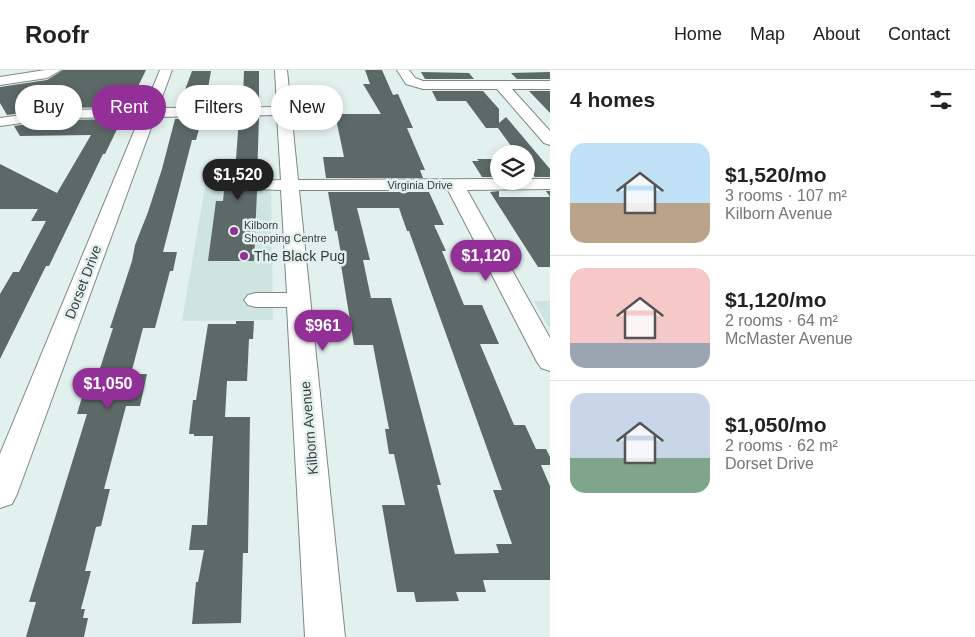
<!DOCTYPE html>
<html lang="en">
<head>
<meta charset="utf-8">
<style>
	body { margin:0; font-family:Helvetica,sans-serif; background:#f6f6f6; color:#222; height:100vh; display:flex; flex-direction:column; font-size:19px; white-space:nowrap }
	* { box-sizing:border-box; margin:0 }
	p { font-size:16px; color:#767676 }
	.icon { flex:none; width:28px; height:28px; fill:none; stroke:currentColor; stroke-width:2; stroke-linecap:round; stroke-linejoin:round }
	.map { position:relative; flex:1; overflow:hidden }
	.sheet { display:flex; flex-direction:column; background:#fff; width:425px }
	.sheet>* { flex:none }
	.guide { position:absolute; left:15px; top:15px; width:460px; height:45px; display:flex; gap:10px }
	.fabs { position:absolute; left:490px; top:75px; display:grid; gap:10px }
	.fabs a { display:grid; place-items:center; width:45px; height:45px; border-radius:50%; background:#fff; box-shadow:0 2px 8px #0003; font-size:25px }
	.price { position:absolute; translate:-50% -42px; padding:0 11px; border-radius:18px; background:#923097; color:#fff; font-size:16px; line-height:32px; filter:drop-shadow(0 1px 2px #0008) }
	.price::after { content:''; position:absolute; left:50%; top:30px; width:15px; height:11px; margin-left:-8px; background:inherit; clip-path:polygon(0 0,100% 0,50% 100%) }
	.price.selected { background:#222; color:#fff }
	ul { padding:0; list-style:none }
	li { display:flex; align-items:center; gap:15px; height:125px; padding:0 20px }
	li+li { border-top:1px solid #e0e0e0 }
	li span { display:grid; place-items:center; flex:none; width:140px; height:100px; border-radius:15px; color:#555 }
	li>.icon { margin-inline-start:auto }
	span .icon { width:60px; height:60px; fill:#fffc; stroke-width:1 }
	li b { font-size:21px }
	h2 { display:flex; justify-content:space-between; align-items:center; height:60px; padding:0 20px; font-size:21px }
	.pill { padding:0 18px; border-radius:22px; background:#fff; box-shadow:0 2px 8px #0003; font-size:18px; line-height:45px }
	.pill.selected { background:#923097; color:#fff }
	header { display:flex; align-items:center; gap:30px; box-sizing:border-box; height:70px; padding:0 25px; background:#fff; border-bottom:1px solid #e0e0e0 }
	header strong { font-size:24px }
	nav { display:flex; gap:28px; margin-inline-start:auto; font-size:18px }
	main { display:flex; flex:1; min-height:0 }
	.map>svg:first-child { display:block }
	.built { fill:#cee4e0 }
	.building { fill:#5d6967; fill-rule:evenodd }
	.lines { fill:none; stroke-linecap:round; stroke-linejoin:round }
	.minor-casing { stroke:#7c8886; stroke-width:2 }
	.minor { fill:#fff; fill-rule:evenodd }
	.poi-dot { fill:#923097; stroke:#e3f1ee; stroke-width:2 }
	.labels { text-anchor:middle; stroke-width:5; stroke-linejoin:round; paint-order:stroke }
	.far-street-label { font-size:11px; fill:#383e3d; stroke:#e3f1ee }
	.far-poi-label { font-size:11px; fill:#383e3d; stroke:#e3f1ee; text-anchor:start }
	.poi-label { font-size:14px; fill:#383e3d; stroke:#e3f1ee; text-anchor:start }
	.street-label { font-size:14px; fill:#383e3d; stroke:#e3f1ee }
</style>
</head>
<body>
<header>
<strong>Roofr</strong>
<nav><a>Home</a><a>Map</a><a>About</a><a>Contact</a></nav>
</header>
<main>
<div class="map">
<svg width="550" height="567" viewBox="0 0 550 567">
	<rect width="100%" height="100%" fill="#e3f1ee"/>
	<!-- built -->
	<path class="built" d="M271 104 273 250 182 251 207 105Z
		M534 231H550V260Z"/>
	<!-- building -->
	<path class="building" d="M63 0H146L128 37 58 38 7 45 0 33V17L47 10Z
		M365 0H382L393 25 398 24 413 58H407L425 100H420L423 108H326L323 87H344L335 44H381L363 14H370Z
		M192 1H211L205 36H179Z
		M244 1H259V35H239L240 27H243Z
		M421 2 469 3 474 9H425Z
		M550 2V9H517L511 3Z
		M432 21H483L499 39V53L506 47 550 99V107H535L526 95V84H517L498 58H486L466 31H437Z
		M529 21H550V43Z
		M259 47 257 109 254 110 250 115 254 120 257 121 254 191H208L216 131H223L225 112H228L229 94H234L236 89 239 48Z
		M202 48 196 70H192L163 182H177L173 201H170L155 258H143L131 304H147L140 336H126L104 419H110L101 456 96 457 85 501H91L81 539H85L83 548H88L84 567H26L36 532H29L87 344H77L85 317H94L113 258H110L132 191 135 175 148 142 162 99 175 49Z
		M122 49 105 84H103L49 196H46L0 289V224L13 202H19L46 151H31L38 139H0V94L57 123 91 65 20 66 14 56 58 50Z
		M477 89H499V107H482L472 91H479Z
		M499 121V127H550L546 121H550V197H538L490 122Z
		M328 122H429L444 155H434L446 181H442L464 235H482L499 274H480L514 355H525L536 379H546L550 387V395H541L550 416V510H483L486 522H456L459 531 416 532 414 522H397L382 435H405L394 384H389L385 359H389L373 275H354L341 195H343L337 161H335ZM357 138H399L407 161H409L502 420H493L512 474H496L499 483 455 484 437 415H441L391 228H371L363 190H370Z
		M236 251H254L253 269H249L247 311H227L225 347H250L248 483H243L241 553 192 554 196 512H198L204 480H189L192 455H207L213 366H194V364H189L193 330H196L208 254H236Z"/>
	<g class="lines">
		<defs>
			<path id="minor" d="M45 0H61L47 8 0 15V7Z
				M160 0H172L158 38 277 37 275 0H287L298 110 499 109V111H526V109H550V119L467 120 550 268V301L541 298 537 292 448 120H299L345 567H305L287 237H256L248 235 244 230 248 225 256 223H287L281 120 255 119 252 115 255 111 281 110 277 45 155 47 17 424 12 434 0 438V384L140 47 58 48 0 56V48L58 40 144 39Z
				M397 0H409L415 8 423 11H550V19H512L550 61V75L544 73 497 19H423L406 14Z"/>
		</defs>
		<!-- minor casing -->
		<use href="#minor" class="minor-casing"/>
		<!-- minor -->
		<use href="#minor" class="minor"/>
	</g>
	<!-- markers -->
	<g class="poi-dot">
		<circle cx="234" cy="161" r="5"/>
		<circle cx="244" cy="186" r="5"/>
	</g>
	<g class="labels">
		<!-- far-street labels -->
		<g class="far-street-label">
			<text x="420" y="119">Virginia Drive</text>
		</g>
		<!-- far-poi labels -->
		<g class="far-poi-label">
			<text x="244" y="159">Kilborn<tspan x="244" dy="13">Shopping Centre</tspan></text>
		</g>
		<!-- poi labels -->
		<g class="poi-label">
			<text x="254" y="191">The Black Pug</text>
		</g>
		<!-- street labels -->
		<g class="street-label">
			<text transform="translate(83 212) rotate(-69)" y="5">Dorset Drive</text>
			<text transform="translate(309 358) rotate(-95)" y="5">Kilborn Avenue</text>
		</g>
	</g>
</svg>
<div class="fabs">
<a><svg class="icon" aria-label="layers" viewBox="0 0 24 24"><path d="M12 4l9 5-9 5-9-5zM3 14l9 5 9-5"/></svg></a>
</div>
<b class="price selected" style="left:238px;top:131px">$1,520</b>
<b class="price" style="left:486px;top:212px">$1,120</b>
<b class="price" style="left:323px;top:282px">$961</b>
<b class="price" style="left:108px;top:340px">$1,050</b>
<div class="guide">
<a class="pill">Buy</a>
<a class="pill selected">Rent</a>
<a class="pill">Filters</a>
<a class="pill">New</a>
</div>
</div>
<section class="sheet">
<h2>4 homes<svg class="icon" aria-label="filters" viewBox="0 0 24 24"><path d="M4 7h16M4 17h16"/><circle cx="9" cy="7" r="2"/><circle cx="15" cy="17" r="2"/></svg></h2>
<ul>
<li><span style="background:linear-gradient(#bfe0f5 60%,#b9a48a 0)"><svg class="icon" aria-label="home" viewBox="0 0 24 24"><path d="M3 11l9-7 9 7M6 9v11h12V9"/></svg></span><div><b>$1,520/mo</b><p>3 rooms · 107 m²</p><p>Kilborn Avenue</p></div></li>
<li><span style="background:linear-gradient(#f6c9c9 75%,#9aa5b1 0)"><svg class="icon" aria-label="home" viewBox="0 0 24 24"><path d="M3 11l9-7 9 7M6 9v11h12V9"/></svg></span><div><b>$1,120/mo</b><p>2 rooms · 64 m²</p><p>McMaster Avenue</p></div></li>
<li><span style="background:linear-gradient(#c9d6e8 65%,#7fa58c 0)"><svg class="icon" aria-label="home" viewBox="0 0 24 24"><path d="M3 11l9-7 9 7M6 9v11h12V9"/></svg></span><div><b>$1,050/mo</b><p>2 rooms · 62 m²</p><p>Dorset Drive</p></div></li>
</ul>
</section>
</main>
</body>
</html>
